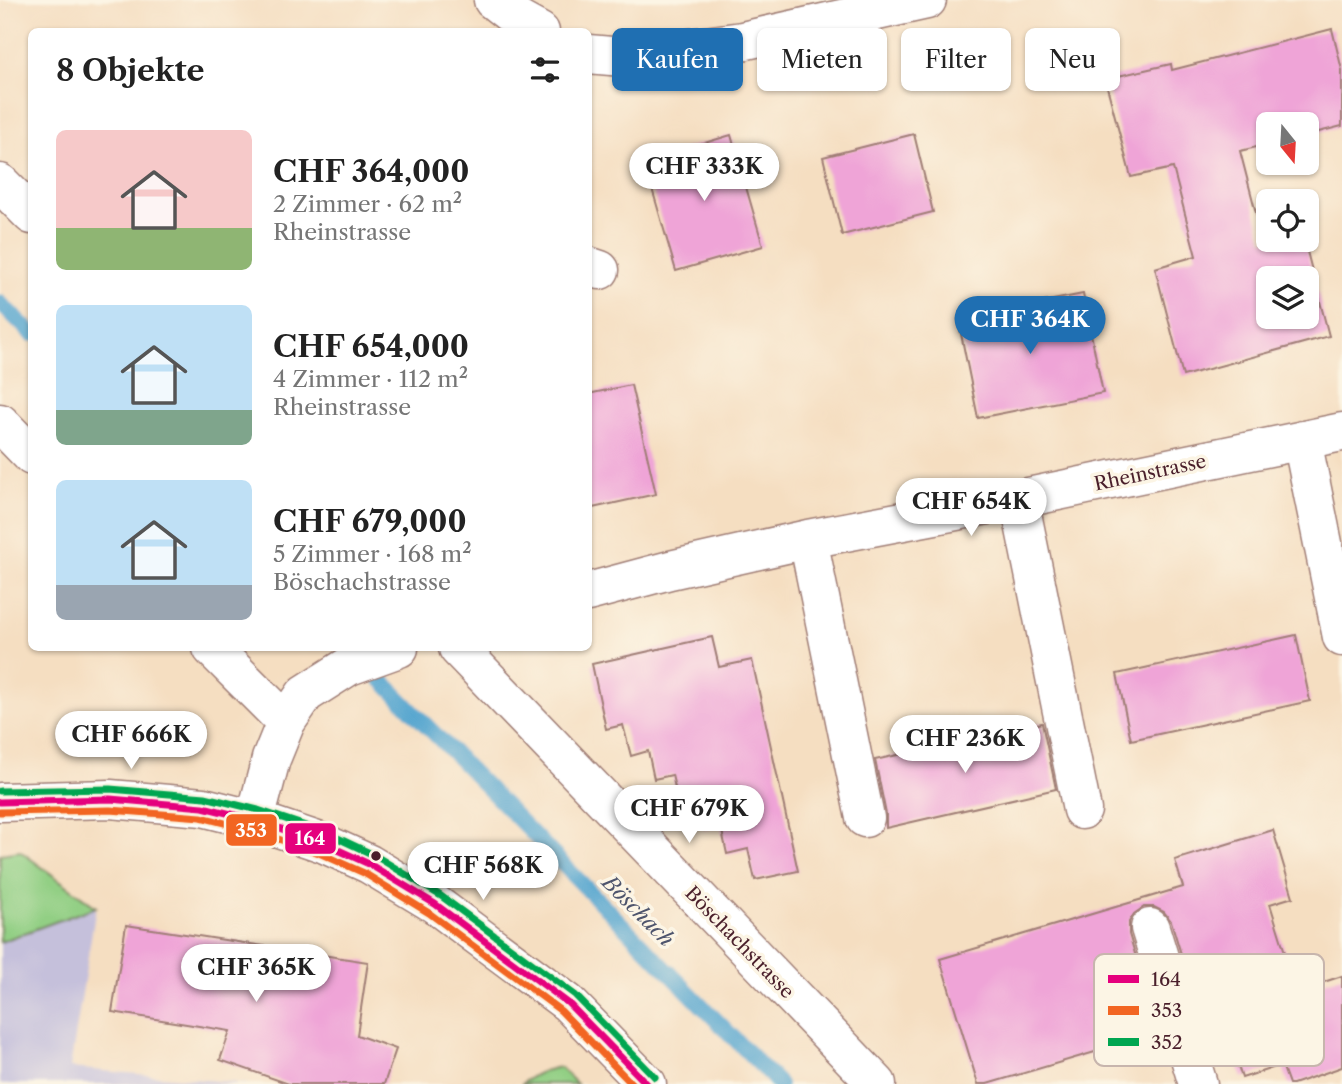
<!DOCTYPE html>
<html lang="de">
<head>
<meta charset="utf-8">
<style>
	body { margin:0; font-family:"Libre Caslon Text",serif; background:#f2f2f2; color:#222; height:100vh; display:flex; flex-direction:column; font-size:26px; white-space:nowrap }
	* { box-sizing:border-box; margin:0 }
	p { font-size:23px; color:#767676 }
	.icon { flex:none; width:38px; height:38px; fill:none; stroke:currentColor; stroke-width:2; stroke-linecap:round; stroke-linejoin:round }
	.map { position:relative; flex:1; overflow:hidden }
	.panel { position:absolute; left:28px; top:28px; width:564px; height:623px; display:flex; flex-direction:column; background:#fff; border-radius:10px; box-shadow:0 2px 5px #0004 }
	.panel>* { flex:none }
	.top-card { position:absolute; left:612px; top:28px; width:623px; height:63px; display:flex; gap:14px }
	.needle { width:46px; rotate:162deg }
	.tools { position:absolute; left:1256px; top:112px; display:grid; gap:14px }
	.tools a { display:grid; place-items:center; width:63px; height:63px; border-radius:10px; background:#fff; box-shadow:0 2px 5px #0004; font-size:35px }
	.price { position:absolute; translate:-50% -60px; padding:0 16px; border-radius:24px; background:#fff; color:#222; font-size:23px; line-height:46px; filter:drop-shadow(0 2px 4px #0008) }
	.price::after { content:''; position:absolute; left:50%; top:42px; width:21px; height:16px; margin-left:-10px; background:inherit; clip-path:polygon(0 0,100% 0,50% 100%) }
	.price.active { background:#1f6fb2; color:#fff }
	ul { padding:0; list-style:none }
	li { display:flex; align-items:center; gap:21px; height:175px; padding:0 28px }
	li span { display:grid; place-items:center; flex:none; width:196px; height:140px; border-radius:10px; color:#555 }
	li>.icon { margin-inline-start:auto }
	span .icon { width:84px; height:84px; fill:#fffc; stroke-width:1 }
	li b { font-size:30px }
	h2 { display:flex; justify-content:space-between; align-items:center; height:84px; padding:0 28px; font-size:30px }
	.chip { padding:0 24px; border-radius:10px; background:#fff; box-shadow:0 2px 5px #0004; font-size:24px; line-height:63px }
	.chip.active { background:#1f6fb2; color:#fff }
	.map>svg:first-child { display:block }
	.industrial { fill:#c5c0db }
	.green { fill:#92cf84; stroke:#6e7758; stroke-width:2 }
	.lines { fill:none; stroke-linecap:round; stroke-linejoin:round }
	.stream { stroke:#55a5cf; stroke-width:16 }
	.building { fill:#efa4d7; fill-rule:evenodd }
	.minor-casing { stroke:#a07e76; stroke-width:41 }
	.minor { stroke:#fff; stroke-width:38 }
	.bus-1-casing { stroke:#fcf5e5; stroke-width:12 }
	.bus-2-casing { stroke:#fcf5e5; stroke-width:12 }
	.bus-3-casing { stroke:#fcf5e5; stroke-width:12 }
	.bus-1 { stroke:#e5007d; stroke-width:7 }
	.bus-2 { stroke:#f26522; stroke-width:7 }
	.bus-3 { stroke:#00a651; stroke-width:7 }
	.bus-dot { fill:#4a1f2b; stroke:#fcf5e5; stroke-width:2.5 }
	.labels { text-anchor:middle; stroke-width:7; stroke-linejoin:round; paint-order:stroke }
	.street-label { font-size:19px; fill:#4a1f2b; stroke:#fcf5e5 }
	.water-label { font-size:21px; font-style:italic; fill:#4e556d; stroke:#fcf5e5 }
	.key { fill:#fcf5e5; stroke:#c7b5ad; stroke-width:2 }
	.key-label { font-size:19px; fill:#4a1f2b }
	.line-badge { stroke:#fcf5e5; stroke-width:2.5 }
	.badge-label { font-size:19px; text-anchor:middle; font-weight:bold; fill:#fff }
</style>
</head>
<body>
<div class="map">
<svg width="1342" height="1084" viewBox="0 0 1342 1084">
	<rect width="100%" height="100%" fill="#fcf5e5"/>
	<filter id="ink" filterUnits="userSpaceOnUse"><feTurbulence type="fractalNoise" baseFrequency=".0143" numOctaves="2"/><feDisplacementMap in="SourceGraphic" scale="14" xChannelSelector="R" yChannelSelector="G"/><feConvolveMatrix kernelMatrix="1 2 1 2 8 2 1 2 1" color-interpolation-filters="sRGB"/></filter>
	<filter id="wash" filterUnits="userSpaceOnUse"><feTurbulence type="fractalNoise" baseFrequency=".00686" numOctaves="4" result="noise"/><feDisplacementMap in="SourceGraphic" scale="28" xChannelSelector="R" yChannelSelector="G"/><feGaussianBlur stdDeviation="1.57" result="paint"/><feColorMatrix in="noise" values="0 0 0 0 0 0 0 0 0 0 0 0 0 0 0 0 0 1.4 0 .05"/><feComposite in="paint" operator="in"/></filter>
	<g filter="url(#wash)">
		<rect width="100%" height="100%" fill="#f5dec1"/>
		<!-- industrial -->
		<path class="industrial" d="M96 907 70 1068 249 1084H0V942Z"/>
		<!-- green -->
		<path class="green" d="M20 851 96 907 0 942V854Z
			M560 1067 577 1084H522C534 1073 545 1070 560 1067Z"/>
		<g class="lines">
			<!-- stream -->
			<path class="stream" d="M0 303 32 334
				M364 662 779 1084"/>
		</g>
		<g id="blocks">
			<!-- building -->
			<path class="building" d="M1332 29 1342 70V126L1307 135V124H1269V144L1240 151 1263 240H1304L1329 336 1183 376 1155 268 1196 256 1173 168 1131 177 1105 79 1171 64 1172 70ZM1269 278H1307V317H1269Z
				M914 134 933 212 842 235 823 157Z
				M731 135 763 246 676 271 644 161Z
				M1083 294 1103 393 978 418 958 319Z
				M631 385 656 494 588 509V394Z
				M1296 635 1310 701 1131 740 1117 674Z
				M712 637 719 667 752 660 798 871 755 880 748 849 727 854 721 826 704 830 698 801 679 805 672 775 654 779 648 751 631 756 623 725 606 729 592 664Z
				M1042 723 1056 789 886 828V814L875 760Z
				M1273 830 1293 897 1270 904 1297 991 1342 976V1067L1293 1084H1289L1282 1065 1242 1078 1221 1014 1201 1020 1171 921 1164 912 1154 907H1144L1134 914 1129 922V934L1159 1033 987 1084H978L940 959 1183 887 1175 860Z
				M126 925 368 962 357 1035 396 1049 384 1084H289L220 1060 230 1031 112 1012Z"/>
		</g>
	</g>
	<g filter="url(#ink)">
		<use href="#blocks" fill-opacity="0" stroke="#a07e76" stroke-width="2"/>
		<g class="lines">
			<defs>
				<path id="minor" d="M493 0 520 21 540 32
					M588 54 623 57 742 41 927 0
					M0 183 32 215
					M588 266 600 270
					M0 423 32 456
					M1302 440 1342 637
					M1019 499 1082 810
					M808 539 865 818
					M588 592 670 570 808 539 1019 499 1342 432
					M212 648 286 722
					M458 648 877 1084
					M0 802 110 799 203 807 255 820 323 843 369 864 435 904 568 1003 647 1084
					M255 820 271 759 286 722 305 694 349 666 399 648
					M1150 928 1198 1084"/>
			</defs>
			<!-- minor casing -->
			<use href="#minor" class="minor-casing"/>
			<!-- minor -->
			<use href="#minor" class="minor"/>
			<defs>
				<path id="bus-1" d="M0 802 110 799 203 807 255 820 323 843 369 864 435 904 568 1003 647 1084"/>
				<path id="bus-2" d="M0 812 110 810 201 817 252 830 319 853 364 873 429 913 561 1011 632 1084"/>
				<path id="bus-3" d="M0 791 110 789 205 797 258 810 327 833 374 855 441 896 575 995 655 1077"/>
			</defs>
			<!-- bus-1 casing -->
			<use href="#bus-1" class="bus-1-casing"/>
			<!-- bus-2 casing -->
			<use href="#bus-2" class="bus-2-casing"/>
			<!-- bus-3 casing -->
			<use href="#bus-3" class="bus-3-casing"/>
			<!-- bus-1 -->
			<use href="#bus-1" class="bus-1"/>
			<!-- bus-2 -->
			<use href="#bus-2" class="bus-2"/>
			<!-- bus-3 -->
			<use href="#bus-3" class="bus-3"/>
		</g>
	</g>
	<!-- markers -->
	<circle class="bus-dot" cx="376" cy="856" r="6"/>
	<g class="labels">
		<!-- street labels -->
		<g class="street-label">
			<text transform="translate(1150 472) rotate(-12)" y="7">Rheinstrasse</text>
			<text transform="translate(740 942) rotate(46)" y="7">Böschachstrasse</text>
		</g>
		<!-- water labels -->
		<g class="water-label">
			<text transform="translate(638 911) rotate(45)" y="7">Böschach</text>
		</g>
	</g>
	<!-- legend -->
	<rect x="1094" y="954" width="230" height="112" rx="10" class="key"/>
	<rect x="1108" y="975" width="31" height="8" fill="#e5007d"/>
	<rect x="1108" y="1006" width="31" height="9" fill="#f26522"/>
	<rect x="1108" y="1038" width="31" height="8" fill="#00a651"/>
	<g class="key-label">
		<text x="1151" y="986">164</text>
		<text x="1151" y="1017">353</text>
		<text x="1151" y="1049">352</text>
	</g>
	<g class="line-badge">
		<rect x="225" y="813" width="53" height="34" rx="7" fill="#f26522"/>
		<rect x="284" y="822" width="53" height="33" rx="7" fill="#e5007d"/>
	</g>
	<g class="badge-label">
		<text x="251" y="837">353</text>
		<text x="310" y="845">164</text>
	</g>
</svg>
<div class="tools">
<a><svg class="needle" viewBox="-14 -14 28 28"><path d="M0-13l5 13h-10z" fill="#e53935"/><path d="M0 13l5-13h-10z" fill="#767676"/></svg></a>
<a><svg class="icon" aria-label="locate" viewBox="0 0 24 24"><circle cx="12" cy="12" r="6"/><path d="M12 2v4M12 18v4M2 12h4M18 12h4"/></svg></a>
<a><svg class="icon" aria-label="layers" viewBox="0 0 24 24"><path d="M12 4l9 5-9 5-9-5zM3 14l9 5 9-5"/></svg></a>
</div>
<b class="price" style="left:704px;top:203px">CHF 333K</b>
<b class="price active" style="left:1030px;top:356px">CHF 364K</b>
<b class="price" style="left:971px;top:538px">CHF 654K</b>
<b class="price" style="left:131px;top:771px">CHF 666K</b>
<b class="price" style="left:965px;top:775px">CHF 236K</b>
<b class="price" style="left:689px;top:845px">CHF 679K</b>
<b class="price" style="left:483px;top:902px">CHF 568K</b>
<b class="price" style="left:256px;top:1004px">CHF 365K</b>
<div class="top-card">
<a class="chip active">Kaufen</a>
<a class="chip">Mieten</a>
<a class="chip">Filter</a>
<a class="chip">Neu</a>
</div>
<section class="panel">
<h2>8 Objekte<svg class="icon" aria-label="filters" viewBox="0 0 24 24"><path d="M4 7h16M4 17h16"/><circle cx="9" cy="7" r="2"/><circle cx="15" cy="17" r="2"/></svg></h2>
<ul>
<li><span style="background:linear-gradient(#f6c9c9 70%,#8fb573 0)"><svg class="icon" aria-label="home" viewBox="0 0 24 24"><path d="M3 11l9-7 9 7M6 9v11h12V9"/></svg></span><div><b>CHF 364,000</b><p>2 Zimmer · 62 m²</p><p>Rheinstrasse</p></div></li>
<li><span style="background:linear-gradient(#bfe0f5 75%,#7fa58c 0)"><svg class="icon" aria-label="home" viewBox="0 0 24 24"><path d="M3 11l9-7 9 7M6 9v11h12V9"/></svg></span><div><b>CHF 654,000</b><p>4 Zimmer · 112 m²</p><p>Rheinstrasse</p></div></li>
<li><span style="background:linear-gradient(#bfe0f5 75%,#9aa5b1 0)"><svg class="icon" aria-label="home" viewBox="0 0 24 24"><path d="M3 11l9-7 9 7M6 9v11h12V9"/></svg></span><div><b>CHF 679,000</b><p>5 Zimmer · 168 m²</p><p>Böschachstrasse</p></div></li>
</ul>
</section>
</div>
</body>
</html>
